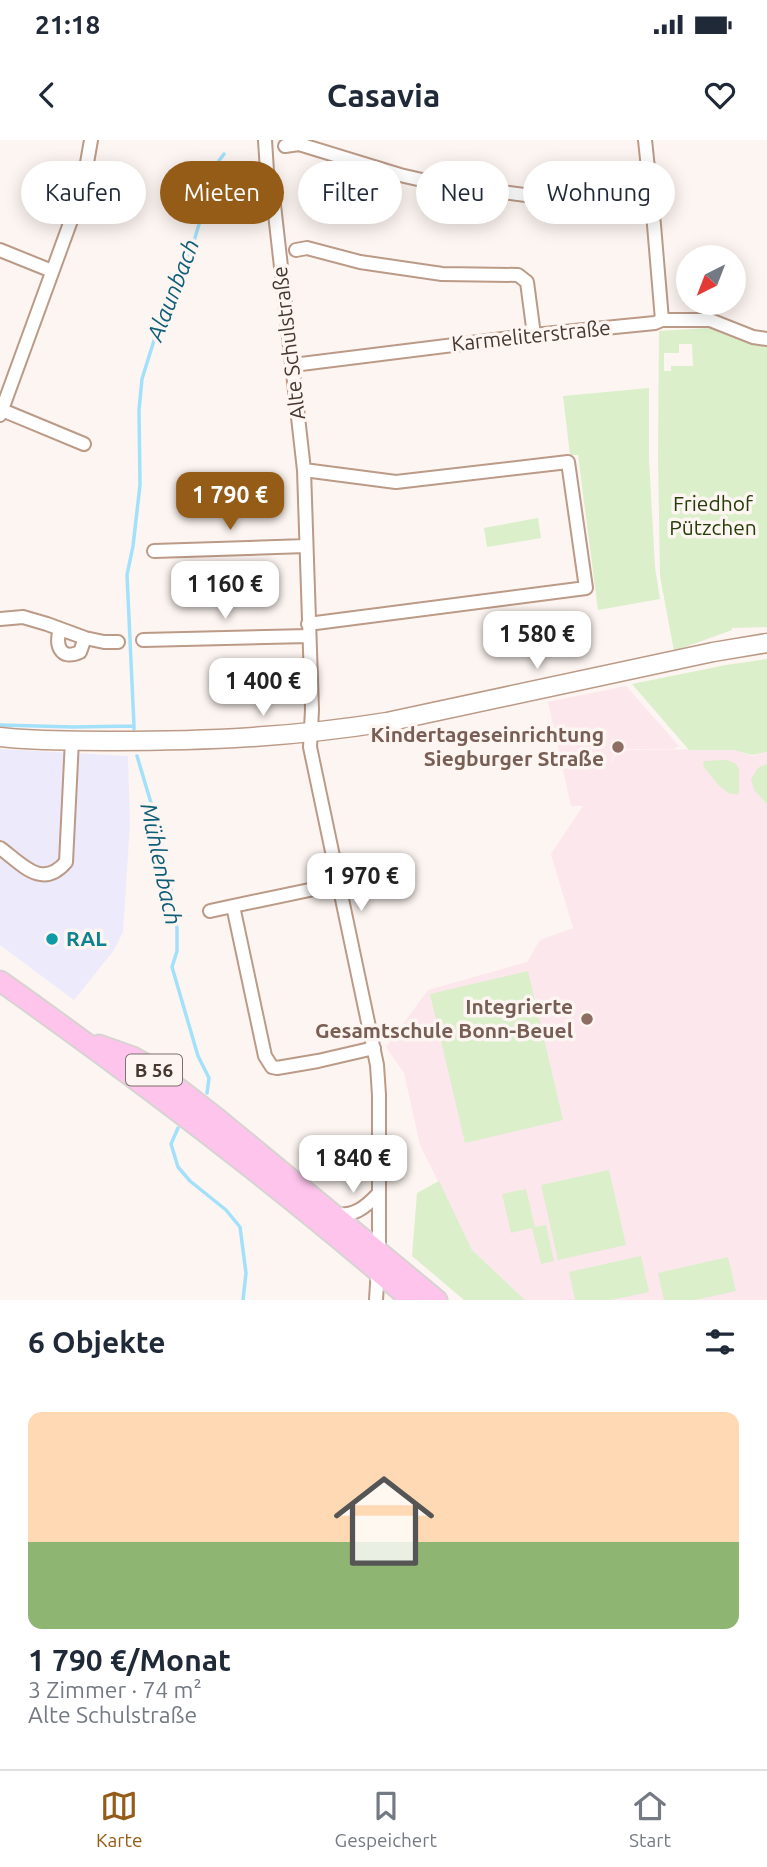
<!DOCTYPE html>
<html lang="de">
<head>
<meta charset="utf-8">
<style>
	body { margin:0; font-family:Ubuntu,sans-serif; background:#f2f2f3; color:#1f2937; height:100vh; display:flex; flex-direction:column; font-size:26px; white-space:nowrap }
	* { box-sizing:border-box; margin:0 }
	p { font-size:23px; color:#747a83 }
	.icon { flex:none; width:38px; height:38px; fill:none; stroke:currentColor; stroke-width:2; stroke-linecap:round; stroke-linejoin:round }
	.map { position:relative; height:1160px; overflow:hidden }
	.sheet { display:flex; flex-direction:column; background:#fff; flex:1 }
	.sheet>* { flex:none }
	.top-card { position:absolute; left:21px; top:21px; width:726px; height:63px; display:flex; gap:14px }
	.needle { width:46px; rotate:222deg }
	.tools { position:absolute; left:676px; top:105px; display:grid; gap:14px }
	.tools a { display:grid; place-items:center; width:70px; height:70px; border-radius:50%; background:#fff; box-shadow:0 4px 18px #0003; font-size:35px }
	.price { position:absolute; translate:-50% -60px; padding:0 16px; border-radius:14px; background:#fff; color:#222; font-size:23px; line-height:46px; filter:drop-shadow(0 2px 4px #0008) }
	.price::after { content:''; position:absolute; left:50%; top:42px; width:21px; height:16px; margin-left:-10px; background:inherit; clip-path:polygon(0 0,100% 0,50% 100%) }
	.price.selected { background:#945c17; color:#fff }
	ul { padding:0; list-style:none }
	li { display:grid; align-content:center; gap:14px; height:371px; padding:0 28px }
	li+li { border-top:2px solid #e0e1e3 }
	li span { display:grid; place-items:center; height:217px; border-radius:14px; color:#555 }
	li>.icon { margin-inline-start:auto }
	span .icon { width:126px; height:126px; fill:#fffc; stroke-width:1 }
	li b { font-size:30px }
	h2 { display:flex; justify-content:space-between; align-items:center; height:84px; padding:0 28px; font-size:30px }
	.chip { padding:0 24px; border-radius:32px; background:#fff; box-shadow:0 4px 18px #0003; font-size:24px; line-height:63px }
	.chip.selected { background:#945c17; color:#fff }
	.status { display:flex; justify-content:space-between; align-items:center; height:49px; padding:0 35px; background:#fff; direction:ltr }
	.status svg { height:19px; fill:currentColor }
	header { display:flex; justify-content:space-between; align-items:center; height:91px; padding:0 28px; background:#fff; font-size:32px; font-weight:700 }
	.dock { display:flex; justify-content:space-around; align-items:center; height:98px; border-top:2px solid #e0e1e3; background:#fff; font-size:19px; color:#747a83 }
	.dock a { display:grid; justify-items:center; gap:4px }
	.dock .selected { color:#945c17 }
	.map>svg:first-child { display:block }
	.commercial { fill:#edeafc }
	.education { fill:#fce7ed }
	.green { fill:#daefca; fill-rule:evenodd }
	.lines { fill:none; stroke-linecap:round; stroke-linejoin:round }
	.stream { stroke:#a3e1fb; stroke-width:3.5 }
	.minor-casing { stroke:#bb9a87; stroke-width:16 }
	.secondary-casing { stroke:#bb9a87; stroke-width:21 }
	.primary-casing { stroke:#d6d3d1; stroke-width:23 }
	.minor { stroke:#fff; stroke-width:12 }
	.secondary { stroke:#fff; stroke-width:18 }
	.primary { stroke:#fec4ec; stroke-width:19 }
	.education-dot { fill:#8d6e63; stroke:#fdf5f1; stroke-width:2.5 }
	.culture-dot { fill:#0f9aa8; stroke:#fdf5f1; stroke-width:2.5 }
	.labels { text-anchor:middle; stroke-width:7; stroke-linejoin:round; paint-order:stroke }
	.shield { fill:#fdf5f1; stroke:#7d716a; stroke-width:2 }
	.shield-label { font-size:19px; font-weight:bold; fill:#463830 }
	.street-label { font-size:21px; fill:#463830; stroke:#fdf5f1 }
	.park-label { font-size:21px; fill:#253d08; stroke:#fdf5f1 }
	.education-label { font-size:21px; font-weight:bold; fill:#785e54; stroke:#fdf5f1; text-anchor:end }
	.culture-label { font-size:21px; font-weight:bold; fill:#0d838f; stroke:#fdf5f1; text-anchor:start }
	.water-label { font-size:23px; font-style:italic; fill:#0e5e78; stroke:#fdf5f1 }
</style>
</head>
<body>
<div class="status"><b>21:18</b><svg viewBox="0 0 49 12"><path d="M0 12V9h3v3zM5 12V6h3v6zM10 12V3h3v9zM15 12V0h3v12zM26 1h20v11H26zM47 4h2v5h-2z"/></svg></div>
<header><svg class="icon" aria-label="back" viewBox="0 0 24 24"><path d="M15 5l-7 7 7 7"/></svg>Casavia<svg class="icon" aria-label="heart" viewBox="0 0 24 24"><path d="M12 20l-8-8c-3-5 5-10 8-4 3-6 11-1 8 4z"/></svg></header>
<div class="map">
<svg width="767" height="1160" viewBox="0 0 767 1160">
	<rect width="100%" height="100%" fill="#fdf5f1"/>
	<!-- commercial -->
	<path class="commercial" d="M0 609 128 616 130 684 123 792 114 810 74 860 0 805Z"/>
	<!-- education -->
	<path class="education" d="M626 546 679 606 673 609H620L618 608 609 626 619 610 734 609 752 616 767 612V1160H525L472 1110 420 1005 404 933 386 907 428 850 527 822 540 800 573 788 551 714 583 666H571L548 562Z"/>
	<!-- green -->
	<path class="green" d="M709 188 756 204 767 205V487L732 488V490L674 511 660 436 658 317 659 191ZM679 204H692L693 226H671V231H664V213H679Z
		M649 248V320L655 427 660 459 598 470 578 315H570L563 256Z
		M538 378 541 398 487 407 484 388Z
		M767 519V612L752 615 734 610H689L632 544 726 525Z
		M726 620 735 623 739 629V654C723 657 713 637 703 626L704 621Z
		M767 624V664L754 650 751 639 758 628Z
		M528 831 563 980 465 1003 430 854Z
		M609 1030 626 1105 558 1120 541 1045Z
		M439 1041 472 1110 525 1160H464L412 1116 417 1053Z
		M526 1049 535 1087 546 1085 554 1121 541 1124 532 1088 511 1093 502 1054Z
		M641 1116 649 1152 611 1160H575L569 1132Z
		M728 1117 736 1151 695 1160H664L658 1133Z"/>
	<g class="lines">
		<!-- stream -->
		<path class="stream" d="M0 585 73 587 134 586V589
			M134 586 127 435 133 406 140 345 139 270 142 239 165 165 192 108 202 74 201 57 206 38 224 14
			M137 616 157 683 172 754 177 789V811L172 827 198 916 209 938 207 953
			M178 988 171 1004 178 1027 190 1041 226 1070 240 1087 246 1133 243 1160"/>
		<defs>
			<path id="minor" d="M265 0 268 47 274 65 304 330 312 570 310 607 377 925 379 955V1111L376 1160
				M645 0 654 85 662 180
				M285 6 299 4 400 35 435 43 653 72
				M0 110 52 131
				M296 110 307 108 360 122 442 134 518 135 527 142 534 195
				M293 225 534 195 655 183 662 180H710L753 197 767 199
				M2 270 84 304
				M0 275 73 75 84 40 91 0
				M304 330 396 342 568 322 586 448 308 484
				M154 411 306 406
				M0 479 23 477 47 484 85 498 104 502H118
				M60 489C55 505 60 521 80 512L85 498
				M143 500 309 496
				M0 708C22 724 42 750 66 722L72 600
				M233 766 338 744
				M210 771 233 766 265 916 272 927 277 928 318 921 374 908
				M334 1074C353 1077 365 1068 378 1054"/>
			<path id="secondary" d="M0 597C38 602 75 600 113 601 207 601 294 597 387 582L713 512 767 503"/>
			<path id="primary" d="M0 841C141 941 280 1046 411 1160
				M99 905 133 917 151 927 218 979 437 1160"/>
		</defs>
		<!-- minor casing -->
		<use href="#minor" class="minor-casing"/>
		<!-- secondary casing -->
		<use href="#secondary" class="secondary-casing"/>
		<!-- primary casing -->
		<use href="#primary" class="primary-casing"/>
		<!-- minor -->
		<use href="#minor" class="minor"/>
		<!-- secondary -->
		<use href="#secondary" class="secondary"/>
		<!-- primary -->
		<use href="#primary" class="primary"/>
	</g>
	<!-- markers -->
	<g class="education-dot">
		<circle cx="618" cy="607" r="7"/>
		<circle cx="587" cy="879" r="7"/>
	</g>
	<circle class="culture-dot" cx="52" cy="799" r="7"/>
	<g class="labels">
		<!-- shield labels -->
		<rect class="shield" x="126" y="914.5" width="56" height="31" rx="5"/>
		<g class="shield-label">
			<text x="154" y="937">B 56</text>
		</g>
		<!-- street labels -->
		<g class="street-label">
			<text transform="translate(531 196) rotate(-6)" y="7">Karmeliterstraße</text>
			<text transform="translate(289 203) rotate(-97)" y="7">Alte Schulstraße</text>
		</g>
		<!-- park labels -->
		<g class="park-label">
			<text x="713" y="371">Friedhof<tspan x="713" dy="24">Pützchen</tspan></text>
		</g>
		<!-- education labels -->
		<g class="education-label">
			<text x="604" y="602">Kindertageseinrichtung<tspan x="604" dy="24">Siegburger Straße</tspan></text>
			<text x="573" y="874">Integrierte<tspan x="573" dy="24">Gesamtschule Bonn-Beuel</tspan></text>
		</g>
		<!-- culture labels -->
		<g class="culture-label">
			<text x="66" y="806">RAL</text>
		</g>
		<!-- water labels -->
		<g class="water-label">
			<text transform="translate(173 150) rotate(-69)" y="8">Alaunbach</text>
			<text transform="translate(161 724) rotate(78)" y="8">Mühlenbach</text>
		</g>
	</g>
</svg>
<div class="tools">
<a><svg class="needle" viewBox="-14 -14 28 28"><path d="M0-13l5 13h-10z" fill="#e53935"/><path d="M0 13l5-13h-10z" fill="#747a83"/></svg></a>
</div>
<b class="price selected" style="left:230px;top:392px">1 790 €</b>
<b class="price" style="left:225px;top:481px">1 160 €</b>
<b class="price" style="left:537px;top:531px">1 580 €</b>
<b class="price" style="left:263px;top:578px">1 400 €</b>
<b class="price" style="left:361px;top:773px">1 970 €</b>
<b class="price" style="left:353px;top:1055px">1 840 €</b>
<div class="top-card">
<a class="chip">Kaufen</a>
<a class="chip selected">Mieten</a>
<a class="chip">Filter</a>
<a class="chip">Neu</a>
<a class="chip">Wohnung</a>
</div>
</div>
<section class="sheet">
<h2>6 Objekte<svg class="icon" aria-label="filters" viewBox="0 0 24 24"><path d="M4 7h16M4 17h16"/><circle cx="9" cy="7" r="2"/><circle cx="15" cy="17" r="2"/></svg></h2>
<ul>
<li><span style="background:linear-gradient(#ffd9b3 60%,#8fb573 0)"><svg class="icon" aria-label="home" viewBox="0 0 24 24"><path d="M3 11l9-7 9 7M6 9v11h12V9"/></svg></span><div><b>1 790 €/Monat</b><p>3 Zimmer · 74 m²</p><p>Alte Schulstraße</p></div></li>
</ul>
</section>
<nav class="dock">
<a class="selected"><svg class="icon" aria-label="map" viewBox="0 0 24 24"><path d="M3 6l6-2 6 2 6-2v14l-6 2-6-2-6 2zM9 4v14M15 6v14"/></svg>Karte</a>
<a><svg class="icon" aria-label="saved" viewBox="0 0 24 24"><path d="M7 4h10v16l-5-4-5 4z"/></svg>Gespeichert</a>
<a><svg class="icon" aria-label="home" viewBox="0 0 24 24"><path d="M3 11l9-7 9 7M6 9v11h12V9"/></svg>Start</a>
</nav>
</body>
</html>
